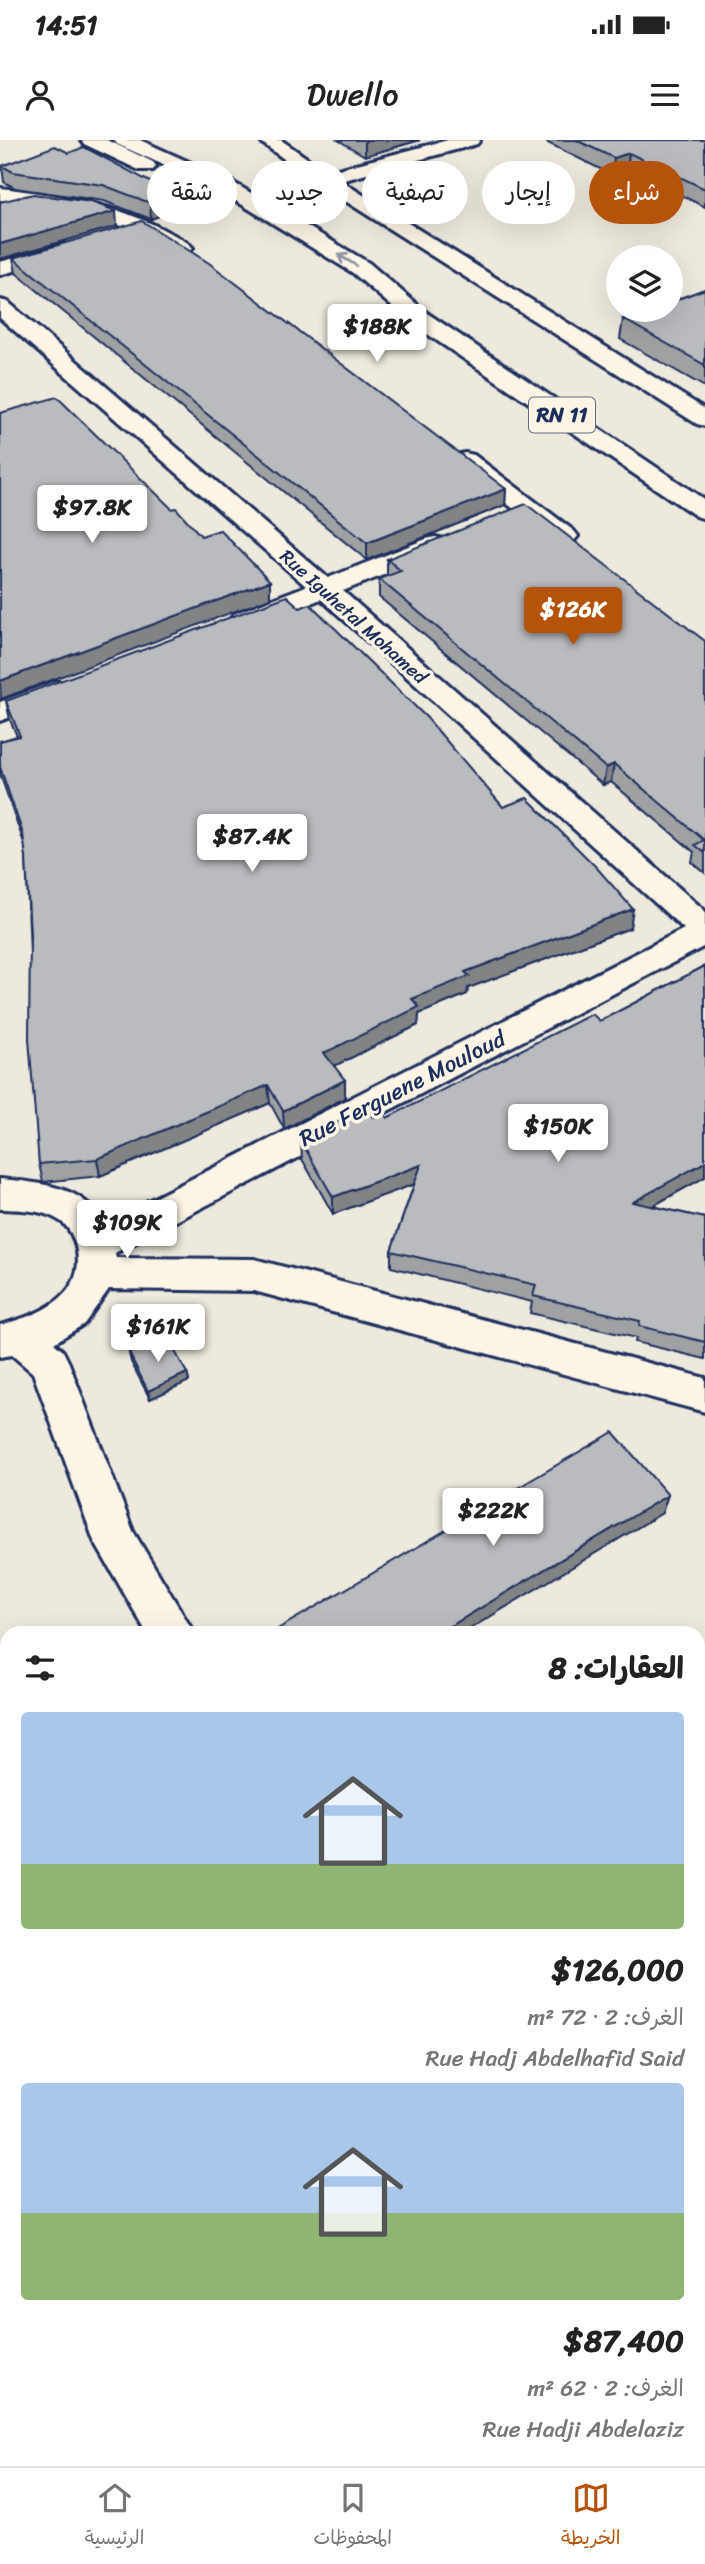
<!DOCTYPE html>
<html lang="ar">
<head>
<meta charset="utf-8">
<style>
	body { margin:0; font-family:Sriracha,"Playpen Sans Arabic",sans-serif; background:#f6f6f6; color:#222; direction:rtl; height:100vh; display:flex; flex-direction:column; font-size:26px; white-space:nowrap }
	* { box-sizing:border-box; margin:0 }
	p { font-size:23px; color:#767676 }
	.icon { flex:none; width:38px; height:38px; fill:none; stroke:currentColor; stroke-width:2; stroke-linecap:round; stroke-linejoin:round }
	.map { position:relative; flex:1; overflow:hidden; direction:ltr }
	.details { position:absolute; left:0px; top:1486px; width:705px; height:842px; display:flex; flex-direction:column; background:#fff; border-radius:21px 21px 0 0; box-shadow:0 7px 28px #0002; direction:rtl }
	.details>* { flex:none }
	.hud { position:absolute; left:21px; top:21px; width:663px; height:63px; direction:rtl; display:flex; gap:14px }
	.tools { position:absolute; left:606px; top:105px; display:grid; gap:14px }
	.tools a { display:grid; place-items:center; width:77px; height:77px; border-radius:50%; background:#fff; box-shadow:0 7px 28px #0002; font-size:35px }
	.price { position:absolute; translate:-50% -60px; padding:0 16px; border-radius:7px; background:#fff; color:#222; font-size:23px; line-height:46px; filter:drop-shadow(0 2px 4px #0008) }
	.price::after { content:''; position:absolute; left:50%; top:42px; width:21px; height:16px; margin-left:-10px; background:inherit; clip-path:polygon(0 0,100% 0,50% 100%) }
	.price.selected { background:#b45309; color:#fff }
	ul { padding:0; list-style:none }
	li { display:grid; align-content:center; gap:14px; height:371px; padding:0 21px }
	li span { display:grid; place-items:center; height:217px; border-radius:7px; color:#555 }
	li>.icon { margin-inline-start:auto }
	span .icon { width:126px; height:126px; fill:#fffc; stroke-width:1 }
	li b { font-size:30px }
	h2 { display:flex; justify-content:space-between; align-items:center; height:84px; padding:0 21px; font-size:30px }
	.tag { padding:0 24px; border-radius:32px; background:#fff; box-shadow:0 7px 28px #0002; font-size:24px; line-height:63px }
	.tag.selected { background:#b45309; color:#fff }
	.status { display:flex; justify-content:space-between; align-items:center; height:49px; padding:0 35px; background:#fff; direction:ltr }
	.status svg { height:19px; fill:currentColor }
	header { display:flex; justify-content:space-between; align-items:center; height:91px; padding:0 21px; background:#fff; font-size:32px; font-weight:600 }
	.tabs { display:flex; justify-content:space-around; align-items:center; height:98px; border-top:2px solid #e0e0e0; background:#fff; font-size:19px; color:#767676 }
	.tabs a { display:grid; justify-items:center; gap:4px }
	.tabs .selected { color:#b45309 }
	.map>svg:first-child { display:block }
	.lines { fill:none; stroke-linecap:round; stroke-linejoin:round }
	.street-casing { stroke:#1b2f5e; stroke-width:6 }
	.secondary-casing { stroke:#1b2f5e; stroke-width:6 }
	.primary-casing { stroke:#1b2f5e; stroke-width:6 }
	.street { fill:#fcf5e5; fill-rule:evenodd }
	.secondary { fill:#fcf5e5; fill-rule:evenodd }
	.primary { fill:#fcf5e5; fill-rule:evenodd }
	.wall { fill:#a0a1a3; stroke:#1b2f5e; stroke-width:2 }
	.shaded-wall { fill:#828385; stroke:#1b2f5e; stroke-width:2 }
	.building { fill:#babbbe; stroke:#1b2f5e; stroke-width:2 }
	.oneway { stroke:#8c92a2 }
	.labels { text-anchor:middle; stroke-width:7; stroke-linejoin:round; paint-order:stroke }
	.far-street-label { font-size:19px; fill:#1b2f5e; stroke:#fcf5e5 }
	.shield { fill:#fcf5e5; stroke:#5e6a86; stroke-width:2 }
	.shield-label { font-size:21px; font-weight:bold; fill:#1b2f5e }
	.street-label { font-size:23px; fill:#1b2f5e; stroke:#fcf5e5 }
</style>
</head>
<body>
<div class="status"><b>14:51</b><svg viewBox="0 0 49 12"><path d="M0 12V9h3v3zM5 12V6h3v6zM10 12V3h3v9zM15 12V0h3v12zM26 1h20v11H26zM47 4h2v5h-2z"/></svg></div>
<header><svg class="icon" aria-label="menu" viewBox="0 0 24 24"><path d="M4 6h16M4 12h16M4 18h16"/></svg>Dwello<svg class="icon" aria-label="person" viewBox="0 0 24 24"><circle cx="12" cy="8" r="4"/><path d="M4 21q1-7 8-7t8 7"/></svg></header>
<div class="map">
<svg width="705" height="2326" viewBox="0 0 705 2326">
	<rect width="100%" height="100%" fill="#eee9dd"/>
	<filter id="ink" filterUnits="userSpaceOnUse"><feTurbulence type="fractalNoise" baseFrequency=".0143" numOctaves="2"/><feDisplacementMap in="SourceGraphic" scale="14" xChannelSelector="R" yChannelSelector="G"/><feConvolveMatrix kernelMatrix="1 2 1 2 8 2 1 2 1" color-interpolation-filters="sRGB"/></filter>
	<g filter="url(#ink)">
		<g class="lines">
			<defs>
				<path id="street" d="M258 0H281L327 32 448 0H480L477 4 341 41 705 269V286L697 284 317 43Z
					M0 48C59 55 118 64 170 93 178 97 187 101 193 108L189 112C170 117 147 96 129 89 88 71 44 65 0 60Z
					M64 104 71 106 75 110 71 114 0 135V122Z
					M0 160 8 162 328 438 426 399 435 397 444 399 448 405 444 411 343 451 705 771V806L111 1115 98 1119 85 1115 79 1104 85 1093 684 789 321 459 254 486 244 488 234 486 230 480 234 474 306 446 0 178Z
					M465 313 474 315 574 391 578 396 574 401 565 404 556 401 456 325 453 320 456 315Z
					M56 541 66 544 70 550 66 556 0 581V562Z
					M325 2320H387L384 2326H323Z"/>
				<path id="secondary" d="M0 1039C59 1044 104 1051 116 1118L254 1119 705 1238V1272L254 1151 109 1149 84 1184 54 1203 63 1211 69 1223 133 1391 194 1493H147L94 1401 33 1233 12 1215 0 1217V1185C36 1176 85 1158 77 1111 75 1101 71 1090 63 1083 45 1069 21 1070 0 1069Z
					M698 2305 705 2326H648L645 2320H698Z"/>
				<path id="primary" d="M81 0H107L153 22 156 26 153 30H139L84 4Z
					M114 0H140L229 40 369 123 427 173 705 360V379L696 376 411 183 353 133 215 48 117 4Z"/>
			</defs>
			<!-- street casing -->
			<use href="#street" class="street-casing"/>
			<!-- secondary casing -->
			<use href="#secondary" class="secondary-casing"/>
			<!-- primary casing -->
			<use href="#primary" class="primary-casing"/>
			<!-- street -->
			<use href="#street" class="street"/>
			<!-- secondary -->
			<use href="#secondary" class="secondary"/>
			<!-- primary -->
			<use href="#primary" class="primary"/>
		</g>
		<!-- wall -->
		<path class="wall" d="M338 0H420L365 16Z
			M542 0H705V67L627 29 612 35Z
			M69 13 173 54 175 70 151 79 104 61 15 48 4 42 2 26Z
			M13 118 506 349 505 365 367 420 16 133Z
			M705 149V247L620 199 623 179Z
			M387 419 705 501V733L692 722 694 712 611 642 603 645 379 457V439L387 436Z
			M6 561 503 667 630 788 468 848 467 854 419 874 418 885 334 926 345 958 284 989 270 963 100 1036 43 1042 39 1024 26 717 25 706 0 634V601L17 596 10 580Z
			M705 826V1037L653 1066 705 1078V1219L635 1202 636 1198 530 1173 532 1162 391 1127V1111L414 1044 333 1074 302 1019 301 1001 374 977 387 978 600 881Z
			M129 1213 187 1233 189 1241 150 1259 131 1222Z
			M698 1800 705 1809V2058L698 2048Z"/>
		<!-- shaded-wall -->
		<path class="shaded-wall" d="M365 0H420L365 16Z
			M629 13 627 29 612 35 614 18Z
			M173 54 175 70 151 79 150 63Z
			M116 71 117 86 0 119V104Z
			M506 349 505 365 367 420V403Z
			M270 441V458L1 559 0 541Z
			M614 624 611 642 603 645 606 628Z
			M633 769 630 788 468 848 467 854 419 874 418 885 324 931V913L412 859 465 832Z
			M345 940V958L284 989 283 971Z
			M268 945 270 963 100 1036 97 1019Z
			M705 1022V1037L629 1079 633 1062Z
			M421 1025 420 1042 333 1074V1057Z
			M187 1233 189 1241 150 1259 148 1251Z
			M668 1355 662 1373 463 1493H439Z
			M705 1720V1727L698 1731V1724Z
			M7 1784V1795L0 1799V1788Z"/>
		<!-- building -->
		<path class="building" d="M576 0H705V49L629 13 614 18Z
			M55 6 69 13 84 7 173 54 150 63 103 45 13 32 2 26Z
			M33 54 91 62 116 71 0 104V62Z
			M142 81 209 123 506 349 367 403 13 118Z
			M705 149V225L623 179 648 170H670V162Z
			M57 257 172 369 176 368 201 396 220 390 270 441 0 541V273Z
			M526 364 705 501V713L695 705 704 700 614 624 606 628 379 439 401 431 387 419Z
			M287 456 300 468 310 464 427 578 503 667 527 658 597 728 633 769 465 832 469 836 412 859 419 867 324 913 345 940 283 971 268 945 97 1019 39 1024 29 899 30 795 26 717 23 694 0 627V601L20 596 6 561Z
			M705 826V1022L633 1062 705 1078V1202L639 1186 640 1181 533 1156 536 1145 391 1111 421 1025 333 1057 301 1001 367 967 374 977 384 973 387 978 592 874 600 881Z
			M167 1197 187 1233 148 1251 129 1213Z
			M613 1292 668 1355 439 1493H271Z
			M7 1508V1784L0 1788V1513Z
			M705 1664V1720L698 1724V1668Z
			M698 1800 705 1809V2037L698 2027Z
			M7 1872V1988L0 1967V1876Z
			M86 2320H283L285 2326H88Z
			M389 2320H403L405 2326H388Z"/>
		<!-- one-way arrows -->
		<defs><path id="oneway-shaft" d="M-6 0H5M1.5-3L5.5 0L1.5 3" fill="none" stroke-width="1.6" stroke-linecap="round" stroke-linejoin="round" transform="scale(1.75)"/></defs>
		<use class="oneway" href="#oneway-shaft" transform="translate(347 120) rotate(-149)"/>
	</g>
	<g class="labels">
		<!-- far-street labels -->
		<g class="far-street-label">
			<text transform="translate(354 476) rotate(42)" y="7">Rue Iguhetal Mohamed</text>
		</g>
		<!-- shield labels -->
		<rect class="shield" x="529" y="257.5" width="66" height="35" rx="5"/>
		<g class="shield-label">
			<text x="562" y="282">RN 11</text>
		</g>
		<!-- street labels -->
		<g class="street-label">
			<text transform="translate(402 948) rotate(-27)" y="8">Rue Ferguene Mouloud</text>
		</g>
	</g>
</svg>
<div class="tools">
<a><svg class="icon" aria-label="layers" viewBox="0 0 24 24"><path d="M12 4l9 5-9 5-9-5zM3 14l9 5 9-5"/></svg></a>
</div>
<b class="price" style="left:377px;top:224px">$188K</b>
<b class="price" style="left:92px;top:405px">$97.8K</b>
<b class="price selected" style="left:573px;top:507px">$126K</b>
<b class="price" style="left:252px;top:734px">$87.4K</b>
<b class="price" style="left:558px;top:1024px">$150K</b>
<b class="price" style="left:127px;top:1120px">$109K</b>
<b class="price" style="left:158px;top:1224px">$161K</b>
<b class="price" style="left:493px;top:1408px">$222K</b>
<div class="hud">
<a class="tag selected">شراء</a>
<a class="tag">إيجار</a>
<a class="tag">تصفية</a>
<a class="tag">جديد</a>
<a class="tag">شقة</a>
</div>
<section class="details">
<h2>العقارات: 8<svg class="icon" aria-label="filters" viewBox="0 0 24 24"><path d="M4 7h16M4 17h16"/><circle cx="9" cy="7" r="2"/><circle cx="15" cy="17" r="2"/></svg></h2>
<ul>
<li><span style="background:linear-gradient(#a9c7e8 70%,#8fb573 0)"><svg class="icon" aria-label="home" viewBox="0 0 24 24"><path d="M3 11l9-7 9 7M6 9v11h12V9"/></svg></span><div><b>$126,000</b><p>الغرف: 2 · 72 m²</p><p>Rue Hadj Abdelhafid Said</p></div></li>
<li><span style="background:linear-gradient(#a9c7e8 60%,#8fb573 0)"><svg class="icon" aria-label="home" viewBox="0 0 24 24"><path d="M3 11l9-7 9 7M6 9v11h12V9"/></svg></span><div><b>$87,400</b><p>الغرف: 2 · 62 m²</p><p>Rue Hadji Abdelaziz</p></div></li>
</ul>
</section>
</div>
<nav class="tabs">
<a class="selected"><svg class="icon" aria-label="map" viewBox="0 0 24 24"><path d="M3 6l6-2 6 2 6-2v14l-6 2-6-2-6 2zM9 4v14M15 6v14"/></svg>الخريطة</a>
<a><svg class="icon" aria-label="saved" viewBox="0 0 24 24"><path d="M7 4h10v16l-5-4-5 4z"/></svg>المحفوظات</a>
<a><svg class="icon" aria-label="home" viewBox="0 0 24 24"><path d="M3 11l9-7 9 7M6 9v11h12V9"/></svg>الرئيسية</a>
</nav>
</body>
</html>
